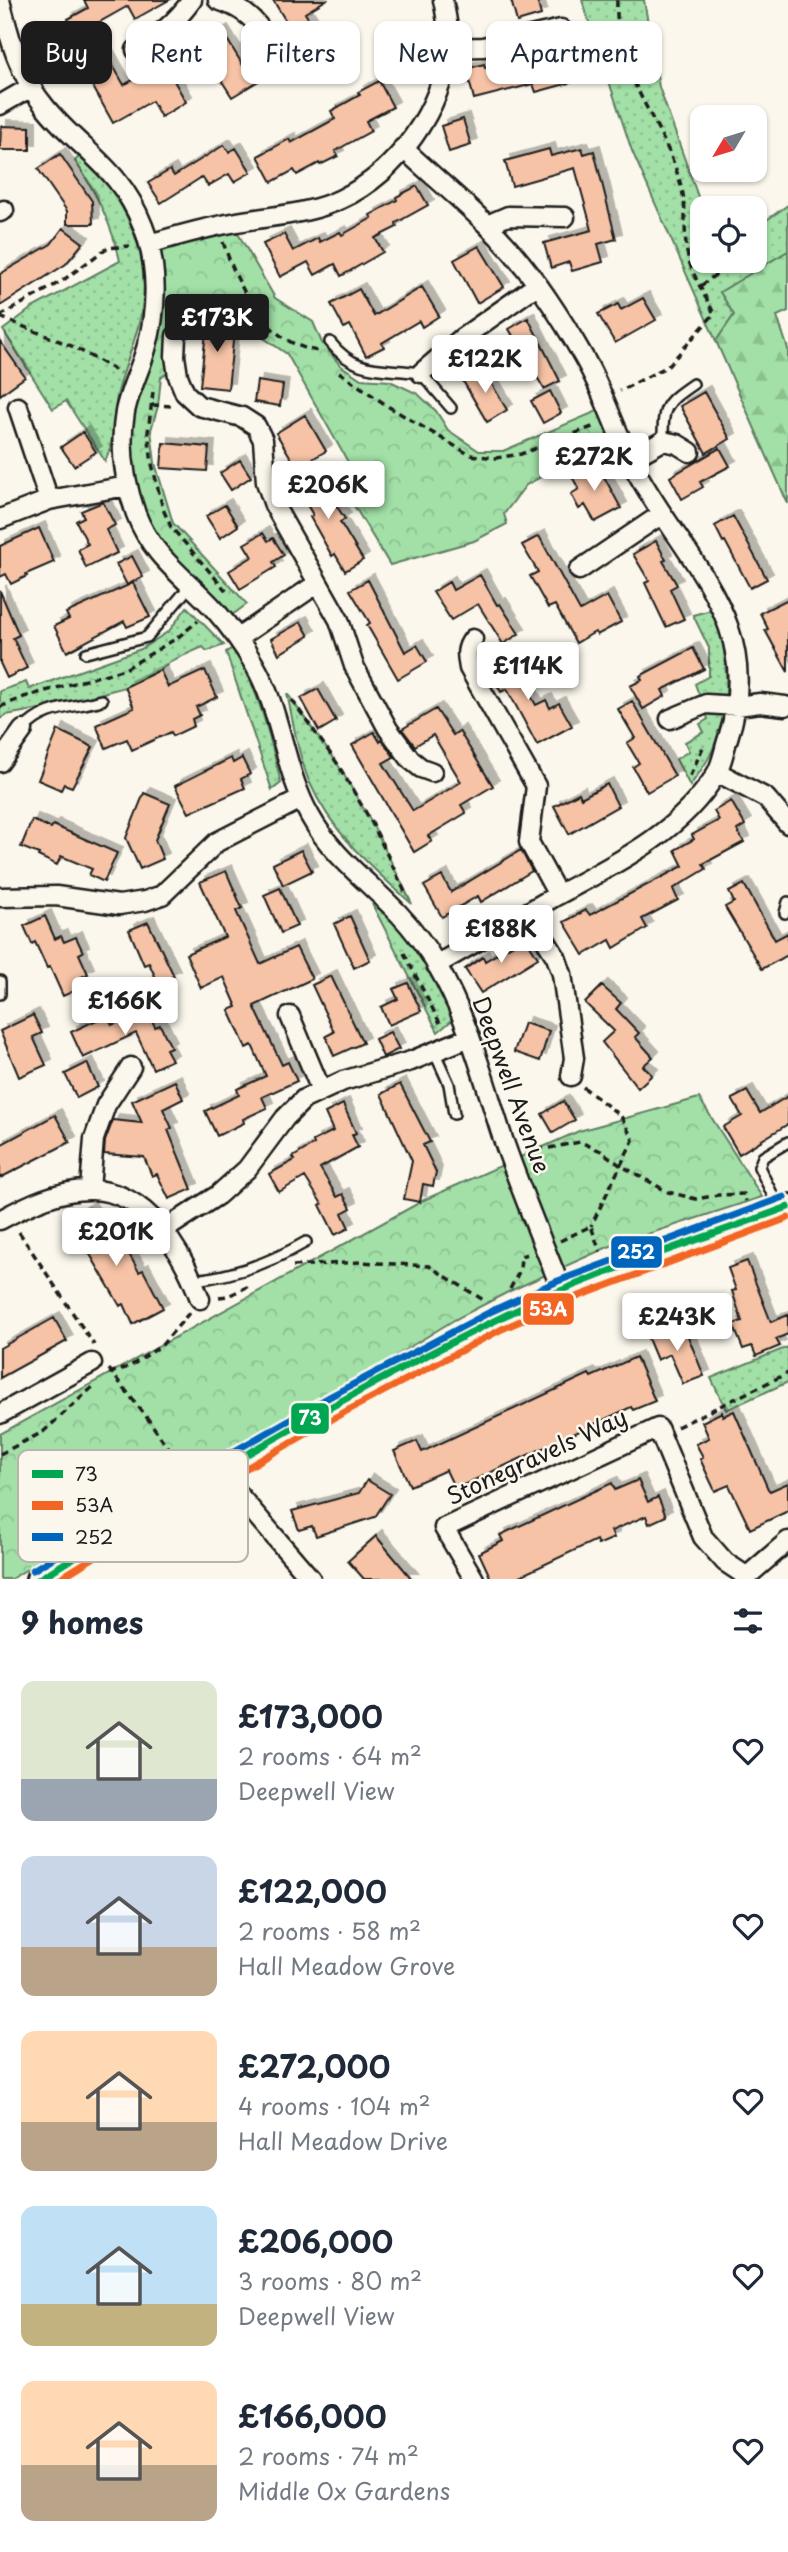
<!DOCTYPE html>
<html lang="en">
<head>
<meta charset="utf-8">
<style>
	body { margin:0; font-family:"Playpen Sans",sans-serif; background:#f6f6f7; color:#1f2937; height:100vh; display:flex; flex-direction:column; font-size:26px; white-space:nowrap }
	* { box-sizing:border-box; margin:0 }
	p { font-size:23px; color:#747a83 }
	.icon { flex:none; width:38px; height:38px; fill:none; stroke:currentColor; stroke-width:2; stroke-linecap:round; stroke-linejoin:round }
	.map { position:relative; height:1579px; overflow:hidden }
	.details { display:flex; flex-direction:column; background:#fff; flex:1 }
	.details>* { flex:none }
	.guide { position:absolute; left:21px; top:21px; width:747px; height:63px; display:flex; gap:14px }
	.needle { width:46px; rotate:232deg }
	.tools { position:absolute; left:690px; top:105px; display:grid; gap:14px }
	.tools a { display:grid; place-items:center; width:77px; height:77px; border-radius:14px; background:#fff; box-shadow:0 2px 5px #0004; font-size:35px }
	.price { position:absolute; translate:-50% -60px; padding:0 16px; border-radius:7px; background:#fff; color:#222; font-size:23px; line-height:46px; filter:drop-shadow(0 2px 4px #0008) }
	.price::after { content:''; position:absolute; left:50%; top:42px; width:21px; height:16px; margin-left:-10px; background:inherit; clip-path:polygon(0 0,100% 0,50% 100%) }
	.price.on { background:#1c1c1c; color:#fff }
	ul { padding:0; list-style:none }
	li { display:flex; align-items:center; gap:21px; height:175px; padding:0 21px }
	li span { display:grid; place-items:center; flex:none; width:196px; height:140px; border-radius:14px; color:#555 }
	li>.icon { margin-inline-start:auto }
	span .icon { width:84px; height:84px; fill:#fffc; stroke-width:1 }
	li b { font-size:30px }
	h2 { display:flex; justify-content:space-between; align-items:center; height:84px; padding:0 21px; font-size:30px }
	.chip { padding:0 24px; border-radius:14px; background:#fff; box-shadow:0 2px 5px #0004; font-size:24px; line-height:63px }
	.chip.on { background:#1c1c1c; color:#fff }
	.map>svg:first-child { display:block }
	.grass { fill:url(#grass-dots); stroke:#5f7e62; stroke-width:2 }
	.forest { fill:url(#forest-firs); stroke:#5f7e62; stroke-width:2 }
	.park { fill:url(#park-crowns); stroke:#5f7e62; stroke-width:2 }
	.building { fill:#f6c3a6; stroke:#1c1c1c; stroke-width:2; filter:url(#shadow) }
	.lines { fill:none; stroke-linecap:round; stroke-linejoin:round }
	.lane-casing { stroke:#1c1c1c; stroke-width:14 }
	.street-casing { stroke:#1c1c1c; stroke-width:23 }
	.secondary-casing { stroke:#1c1c1c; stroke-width:30 }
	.path { stroke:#1c1c1c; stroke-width:3.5; stroke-dasharray:7 5; stroke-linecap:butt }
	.lane { stroke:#fbf7ec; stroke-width:9 }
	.street { stroke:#fbf7ec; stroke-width:18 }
	.secondary { stroke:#fbf7ec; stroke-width:24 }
	.bus-1-casing { stroke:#fbf7ec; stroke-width:12 }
	.bus-2-casing { stroke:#fbf7ec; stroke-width:12 }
	.bus-3-casing { stroke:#fbf7ec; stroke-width:12 }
	.bus-1 { stroke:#00a651; stroke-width:7 }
	.bus-2 { stroke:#f26522; stroke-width:7 }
	.bus-3 { stroke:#0065bd; stroke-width:7 }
	.labels { text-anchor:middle; stroke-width:5; stroke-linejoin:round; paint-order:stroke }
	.street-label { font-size:23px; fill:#1c1c1c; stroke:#fbf7ec }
	.key { fill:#fbf7ec; stroke:#b8b5ae; stroke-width:2 }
	.key-label { font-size:19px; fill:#1c1c1c }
	.line-badge { stroke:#fbf7ec; stroke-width:2.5 }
	.badge-label { font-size:19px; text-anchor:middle; font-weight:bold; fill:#fff }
</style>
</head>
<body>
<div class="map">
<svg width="788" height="1579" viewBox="0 0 788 1579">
	<defs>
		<pattern id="grass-dots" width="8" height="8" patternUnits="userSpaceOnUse" patternTransform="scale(1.75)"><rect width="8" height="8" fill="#a2e0a7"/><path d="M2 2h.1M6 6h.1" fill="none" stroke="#8bc08f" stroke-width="1.8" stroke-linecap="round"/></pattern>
		<pattern id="forest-firs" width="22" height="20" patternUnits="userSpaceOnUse" patternTransform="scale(1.75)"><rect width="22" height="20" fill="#a2e0a7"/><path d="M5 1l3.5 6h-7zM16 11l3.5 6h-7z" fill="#8bc08f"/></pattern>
		<pattern id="park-crowns" width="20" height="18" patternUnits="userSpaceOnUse" patternTransform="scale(1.75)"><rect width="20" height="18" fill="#a2e0a7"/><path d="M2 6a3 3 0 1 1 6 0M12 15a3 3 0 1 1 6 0" fill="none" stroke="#8bc08f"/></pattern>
		<filter id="shadow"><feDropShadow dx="6" dy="-6" stdDeviation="0" flood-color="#0004"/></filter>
	</defs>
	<rect width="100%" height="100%" fill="#fbf7ec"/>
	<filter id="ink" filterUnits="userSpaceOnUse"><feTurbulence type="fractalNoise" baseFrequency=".0143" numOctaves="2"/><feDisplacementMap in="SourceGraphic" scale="14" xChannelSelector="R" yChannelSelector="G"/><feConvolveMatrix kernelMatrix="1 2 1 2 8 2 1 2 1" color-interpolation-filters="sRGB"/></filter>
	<g filter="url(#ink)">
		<!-- grass -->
		<path class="grass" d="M582 0H644L659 87 702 208V261H754V229L788 205V251L720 292 734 315 716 341 632 151Z
			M80 155C124 195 153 254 141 314 136 341 124 366 118 392 112 415 116 439 105 461L66 401 53 409 3 330 32 308 120 261C112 225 96 192 75 161Z
			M187 607 224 645 207 651 203 647 173 660 160 670 125 687 46 708 6 715 0 719V691L26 682 29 689 141 649 169 631Z
			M715 609C728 654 732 705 713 749 708 762 698 774 690 786L676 759 689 751 685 742 704 732 700 724 708 719 695 684 709 676V648L693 615Z
			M235 647C259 694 269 731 281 783L272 790 226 652Z
			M287 693 337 763 372 823 412 904C372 868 331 832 309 781 298 754 293 722 287 693Z
			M372 904C379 909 388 914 395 920 409 935 454 1002 451 1021L438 1032Z
			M788 1347V1382L726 1410 711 1378Z"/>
		<!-- forest -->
		<path class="forest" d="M788 251V311L777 316 788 349V504L716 341 734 315 720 292Z"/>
		<!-- park -->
		<path class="park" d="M232 223 275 298 313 322 322 343 340 365 361 379 390 381 418 394 436 411 448 430 479 451H503L609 406 619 434 526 485 504 514 507 524 474 541 390 565 344 489 357 478 287 354 218 307 186 303 178 366 161 377 158 406 151 430 155 463 173 523 247 604 224 621 149 539 123 450 146 349 150 253Z
			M699 1098 762 1197 608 1247 510 1291 454 1320 337 1392 59 1549 11 1579H0V1434L426 1199 579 1131Z"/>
		<!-- building -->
		<path class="building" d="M84 0H169L135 19 128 6 91 27 124 85 164 63 186 102 161 117 152 101 113 123 77 58 87 52 68 19 88 8Z
			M273 0H326L305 13 326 48 273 79 270 74 232 97 199 45 222 31 244 67 295 36Z
			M511 0H537L541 15 517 22Z
			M403 39 419 65 393 80 378 53Z
			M576 52 584 79 536 92 533 84 474 99 466 69 484 64 485 68 508 61 511 70Z
			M379 81 393 107 366 121 371 131 335 151 338 156 320 165 319 163 297 175 294 170 272 182 258 156 289 139 291 143 335 119 331 111 360 95 358 92Z
			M463 119 471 145 449 152 441 126Z
			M1 126 30 127V150H0Z
			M224 145 229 152 236 148 251 172 234 182 229 174 208 186 202 177 161 203 148 183 170 170 174 176Z
			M582 148 584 154 594 151 616 239 598 244 603 262 572 271 569 262 551 268 544 243 592 230 575 168 512 186 505 161 549 149 551 156Z
			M60 154 92 201 93 224H67V211L38 169Z
			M417 186 428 205 396 223 397 227 375 238 383 252 341 276 335 264 315 275 308 262 280 277 263 244 284 234 293 251 318 238 320 242 340 232 342 235 372 218 370 215 397 200 396 197Z
			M63 228 83 243 66 264 0 306V274L51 244Z
			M479 246 504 287 477 303 454 260Z
			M422 287 439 316 422 327 419 321 382 343 384 347 366 356 350 325 344 328 331 304 359 289 374 316Z
			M643 298 656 320 615 343 598 314 618 304 621 310Z
			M208 314 225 316 223 331 234 332 228 389 200 386Z
			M528 318 560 381 544 389 509 329Z
			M0 341 25 377 0 395Z
			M483 369 507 410 487 422 463 381Z
			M257 381 283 385 280 406 254 402Z
			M550 391 561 413 543 423 531 401Z
			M704 392 730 439 706 453 680 406Z
			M305 415 326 451 297 468 276 433Z
			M83 432 96 452 74 466 61 447Z
			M163 443 209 447 207 471 161 468Z
			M720 448 730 466 700 482 703 487 682 499 670 477Z
			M240 460 251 477 231 490 220 473Z
			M596 462 621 508 595 522 585 505 579 509 571 494 579 489 571 475Z
			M314 471 345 519 340 522 363 560 345 571 335 554 332 556 310 517 313 515 294 483Z
			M103 502 115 525 106 530 117 553 86 568 78 549 88 544 76 521 84 517 81 511Z
			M225 505 238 526 220 538 206 516Z
			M733 516 767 579 750 588 725 541 723 542 715 526Z
			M39 528 54 562 26 574 27 576 11 584 6 574 0 577V546Z
			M263 533 268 541 273 538 284 555 273 562 276 567 240 589 229 571 252 557 244 544Z
			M539 536 580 611 607 596 621 622 597 635 595 632 576 643 555 605 548 608 530 576 538 572 522 545Z
			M656 541 666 560 663 561 677 585 670 589 684 619 666 627 645 583 649 581 633 554Z
			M132 556 143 577 127 585 116 564Z
			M480 575 497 605 500 604 519 634 503 644 478 604 451 620 433 592 449 582 453 590Z
			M368 580 405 652 417 645 427 662 398 679 367 625 370 623 350 590Z
			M133 583 150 617 127 627 124 621 67 652 54 626 69 619 66 613Z
			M0 591 19 635 13 638 27 668 7 678 0 663Z
			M788 599V672L765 630 768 629 760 613Z
			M301 622 309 636 279 654 271 639Z
			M693 648 704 669 662 690 665 696 643 709 630 686 642 680 640 676Z
			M506 652 536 705 546 700 550 708 559 703 572 726 537 745 507 689 501 692 486 664Z
			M160 670 168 687 205 670 217 697 196 707 200 715 192 719 194 726 173 736 171 732 132 750 127 739 106 748 96 725 134 708 125 687Z
			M318 689 336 721 319 731 301 698Z
			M632 701 675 776 647 792 633 767 639 763 627 743 635 738 618 709Z
			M436 709 453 735 459 731 493 786 461 805 466 813 428 836 432 841 414 852 352 745 374 732 380 742 382 740 394 757 383 763 413 811 461 782 433 735 415 746 402 729Z
			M58 730 93 747 72 787 64 784 61 790 38 780Z
			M231 758 233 763 242 758 250 774 241 779 245 788 189 813 175 786Z
			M607 784 618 806 569 834 554 806 579 793 581 798Z
			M144 793 170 804 155 840 163 859 140 869 126 838Z
			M731 801 745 825 737 830 744 842 703 864 706 869 673 889 678 900 642 919 647 928 614 948 610 940 584 955 564 922 586 910 590 915 683 866 675 850 694 839 692 835 719 820 714 811Z
			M32 820 51 828 53 825 117 853 104 882 89 875 92 869 61 856 57 865 38 856 39 854 21 847Z
			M301 850 312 871 283 885 273 864Z
			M521 850 532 871 481 902 478 896 442 917 424 886 442 876 451 892Z
			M226 871 242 908 236 911 260 964 296 947 312 979 254 1006 282 1065 288 1062 297 1081 262 1097 267 1108 243 1119 244 1123 217 1136 205 1111 239 1095 237 1089 266 1076 252 1045 246 1048 229 1010 237 1007 224 977 201 988 186 954 225 937 200 882Z
			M744 884 775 940 788 933V955L762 969 725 907 734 902 729 892Z
			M280 888 297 926 281 933 264 895Z
			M45 916 55 939 61 936 64 942 76 937 83 952 79 954 88 974 77 979 81 988 63 996 50 967 47 968 35 942 32 944 24 926Z
			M350 916 370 960 354 968 334 924Z
			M148 922 174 976 158 983 149 963 144 965 129 930Z
			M525 937 538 958 481 993 465 969 483 957 485 961Z
			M331 976 363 1043 334 1056 326 1036 334 1032 312 985Z
			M408 983 421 1011 389 1025 381 1007 398 999 393 989Z
			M602 986 621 1003 616 1009 639 1033 635 1037 653 1057 643 1066 652 1075 638 1088 602 1042 614 1031 585 1003Z
			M147 1009 155 1027 160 1025 171 1047 166 1049 172 1060 153 1069 136 1033 83 1058 71 1032 107 1015 112 1025Z
			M33 1015 42 1033 33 1037 46 1065 19 1077 0 1031Z
			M524 1023 549 1031 540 1061 514 1052Z
			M390 1032 399 1049 383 1057 375 1039Z
			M87 1063 98 1087 77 1098 65 1074Z
			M175 1081 183 1099 163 1109 172 1128 168 1130 192 1189 169 1199 157 1174 152 1176 144 1157 104 1154 105 1141 113 1120 142 1123 132 1101Z
			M400 1084 430 1142 423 1145 436 1172 433 1186 423 1184 420 1202 404 1199 412 1161 381 1094Z
			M747 1091 760 1113 788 1096V1124L739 1154 723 1127 742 1116 732 1099Z
			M563 1101 575 1120 553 1133 542 1114Z
			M343 1104 356 1133 352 1135 358 1147 320 1168 337 1197 343 1194 351 1208 342 1213 349 1228 335 1235 320 1205 322 1204 305 1177 279 1192 269 1174 295 1160 293 1157 314 1144 313 1141 333 1131 325 1113Z
			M55 1115 70 1142 0 1178V1145Z
			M89 1208 102 1229 106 1227 118 1248 124 1245 139 1272 143 1270 163 1308 133 1324 124 1304 120 1306 80 1237 76 1239 66 1221Z
			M747 1261 771 1322 788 1315V1334L776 1339 780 1346 756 1356 752 1346 743 1349 733 1324 742 1321 732 1291 736 1290 728 1268Z
			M54 1318 67 1341 0 1378V1348Z
			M671 1327 674 1334 685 1329 704 1376 683 1384 670 1354 657 1360 647 1336Z
			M636 1357 655 1401 633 1410 631 1407 455 1489 446 1470 410 1486 394 1451 417 1441 422 1452 589 1374 591 1377Z
			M734 1411 768 1489 770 1491 788 1483V1511L750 1529 729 1485 715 1491 700 1459 703 1457 696 1444 709 1438 702 1422 722 1412 723 1416Z
			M367 1480 390 1494 375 1517 316 1536 312 1526 299 1530 292 1511 359 1493Z
			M638 1480 648 1502 658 1497 666 1516 649 1524 646 1516 611 1531 614 1538 598 1545 596 1540 514 1579H491L479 1553 503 1541 500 1535 612 1483 615 1490Z
			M376 1536 412 1579H364L348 1561Z"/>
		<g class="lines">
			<defs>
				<path id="lane" d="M330 342C357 376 383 367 421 373L451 408
					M663 441C663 406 664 404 693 384
					M86 653 147 637 189 587
					M23 730C44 706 73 708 102 700
					M785 913 788 902
					M0 981V994
					M434 1051 449 1084 454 1114
					M779 1208 759 1167 763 1157 788 1142
					M193 1280C235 1276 270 1263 306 1242"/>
				<path id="street" d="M0 0C10 40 19 76 46 108 82 152 120 167 143 226 158 264 158 310 146 349 140 370 129 391 125 412 119 446 125 483 136 514 152 557 186 578 215 610 230 627 243 645 254 664 282 712 283 768 310 816 332 856 368 881 399 914 414 930 427 948 438 967 469 1021 484 1081 503 1139 521 1191 542 1241 562 1291
					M218 0C238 7 250 14 262 31
					M448 48 483 47 561 29
					M136 50C159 36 176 22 192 0
					M0 105 31 87
					M403 148C430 174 460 198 487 225 525 262 557 310 583 356 606 395 617 439 640 478 690 566 765 627 728 738 724 750 722 764 716 774 680 834 613 865 554 897 515 920 476 942 436 965
					M0 212 4 210
					M487 225 508 216 565 217
					M149 244C176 236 204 228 232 223 268 216 308 215 341 199 398 172 442 109 448 48 450 32 446 15 443 0
					M176 336 175 356 178 376 185 393 199 406 242 417 256 426 263 440 266 482 274 505 339 620 354 666 388 729 411 760 421 768 432 772
					M421 373 462 338 537 285
					M18 407 49 500
					M629 460 663 441 677 444 690 452
					M0 519 49 500 127 486
					M579 570 662 514
					M238 638 318 583
					M473 639C465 649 467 656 469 668L536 786 529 842 558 895
					M670 719 706 704 737 706 760 703 785 706
					M0 762 23 730
					M717 772 766 798 788 824
					M0 897 56 896 119 905 145 901 162 895 217 842 301 799
					M528 912 556 957 562 974 574 1058 571 1076
					M290 1016 321 1090
					M90 1189 94 1139 106 1105 131 1067
					M0 1220C27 1205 60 1189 92 1190 148 1191 183 1253 200 1299
					M164 1230 218 1195 247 1169 285 1118 304 1099 343 1081 411 1061 470 1037
					M0 1414 92 1363
					M219 1472 311 1579
					M474 1579 444 1528 658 1428 703 1537 725 1562 746 1576
					M744 1579 788 1541"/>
				<path id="secondary" d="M39 1579 128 1524 336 1405 497 1320 562 1291 788 1207"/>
			</defs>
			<!-- lane casing -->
			<use href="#lane" class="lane-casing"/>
			<!-- street casing -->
			<use href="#street" class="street-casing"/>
			<!-- secondary casing -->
			<use href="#secondary" class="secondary-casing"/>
			<!-- path -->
			<path class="path" d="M617 0C614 79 663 117 681 186 687 207 684 224 686 245 688 270 704 292 714 314L668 366 620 391
				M223 242C238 287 266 345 319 351
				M701 286 733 261
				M0 316 62 281 107 248 130 246
				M0 317 74 347 120 373
				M339 372 389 407 470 455 496 458 521 454 595 426
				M153 392 148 432 152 464 163 509 171 527 229 594
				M152 405 172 406
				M292 700 337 763 372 823 405 892
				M0 707 24 697 125 669 177 638 198 621
				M690 776 704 745
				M404 953 442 1027
				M583 1087 621 1116 633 1140 591 1226
				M525 1150 549 1148 580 1142 601 1151 620 1165 668 1192 696 1199 718 1195 744 1194 746 1201
				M19 1232 94 1345
				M560 1241 591 1226 600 1252
				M293 1266 361 1262 429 1266 485 1301
				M510 1289 520 1270 521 1256 527 1254
				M219 1297 228 1296 251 1285
				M109 1369 148 1419 177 1461 174 1472
				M109 1373 129 1367 161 1346 190 1312
				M677 1427 788 1373
				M0 1454 43 1432 95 1385"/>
			<!-- lane -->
			<use href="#lane" class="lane"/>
			<!-- street -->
			<use href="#street" class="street"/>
			<!-- secondary -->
			<use href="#secondary" class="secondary"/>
			<defs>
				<path id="bus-1" d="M39 1579C188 1487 339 1398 496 1320 589 1274 691 1243 788 1207"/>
				<path id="bus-2" d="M59 1579 133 1533 341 1414 502 1329 566 1301 788 1218"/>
				<path id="bus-3" d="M33 1570 123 1515 331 1396 492 1311 558 1281 784 1197"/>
			</defs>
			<!-- bus-1 casing -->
			<use href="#bus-1" class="bus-1-casing"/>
			<!-- bus-2 casing -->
			<use href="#bus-2" class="bus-2-casing"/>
			<!-- bus-3 casing -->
			<use href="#bus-3" class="bus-3-casing"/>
			<!-- bus-1 -->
			<use href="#bus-1" class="bus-1"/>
			<!-- bus-2 -->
			<use href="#bus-2" class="bus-2"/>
			<!-- bus-3 -->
			<use href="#bus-3" class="bus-3"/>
		</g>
	</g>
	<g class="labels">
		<!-- street labels -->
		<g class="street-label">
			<text transform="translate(511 1085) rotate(70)" y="8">Deepwell Avenue</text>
			<text transform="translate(537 1457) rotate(-25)" y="8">Stonegravels Way</text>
		</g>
	</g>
	<!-- legend -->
	<rect x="18" y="1450" width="230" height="112" rx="10" class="key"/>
	<rect x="32" y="1470" width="31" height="8" fill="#00a651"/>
	<rect x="32" y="1501" width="31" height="9" fill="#f26522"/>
	<rect x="32" y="1533" width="31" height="8" fill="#0065bd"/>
	<g class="key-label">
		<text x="75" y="1481">73</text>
		<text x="75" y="1512">53A</text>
		<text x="75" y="1544">252</text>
	</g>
	<g class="line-badge">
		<rect x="610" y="1235" width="53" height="34" rx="7" fill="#0065bd"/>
		<rect x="522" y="1292" width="53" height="34" rx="7" fill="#f26522"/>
		<rect x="290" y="1402" width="40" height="33" rx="7" fill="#00a651"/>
	</g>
	<g class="badge-label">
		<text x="636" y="1259">252</text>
		<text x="548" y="1316">53A</text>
		<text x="310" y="1425">73</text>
	</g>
</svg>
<div class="tools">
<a><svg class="needle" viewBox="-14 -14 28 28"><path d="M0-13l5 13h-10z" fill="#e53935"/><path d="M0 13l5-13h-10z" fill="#747a83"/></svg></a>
<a><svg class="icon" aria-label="locate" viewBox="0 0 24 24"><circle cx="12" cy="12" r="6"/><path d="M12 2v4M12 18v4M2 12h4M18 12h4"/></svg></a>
</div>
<b class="price on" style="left:217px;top:354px">£173K</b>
<b class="price" style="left:485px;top:395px">£122K</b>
<b class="price" style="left:594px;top:493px">£272K</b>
<b class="price" style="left:328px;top:521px">£206K</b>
<b class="price" style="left:528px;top:702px">£114K</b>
<b class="price" style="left:501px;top:965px">£188K</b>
<b class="price" style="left:125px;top:1037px">£166K</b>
<b class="price" style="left:116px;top:1268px">£201K</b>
<b class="price" style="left:677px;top:1353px">£243K</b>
<div class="guide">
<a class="chip on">Buy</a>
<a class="chip">Rent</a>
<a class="chip">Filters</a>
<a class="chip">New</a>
<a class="chip">Apartment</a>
</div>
</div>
<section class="details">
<h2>9 homes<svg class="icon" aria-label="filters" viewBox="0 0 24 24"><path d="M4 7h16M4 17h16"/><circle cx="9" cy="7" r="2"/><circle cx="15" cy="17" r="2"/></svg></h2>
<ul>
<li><span style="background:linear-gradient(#dfe7d0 70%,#9aa5b1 0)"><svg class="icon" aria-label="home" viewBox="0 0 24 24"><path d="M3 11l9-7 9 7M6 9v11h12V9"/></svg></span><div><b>£173,000</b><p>2 rooms · 64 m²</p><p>Deepwell View</p></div><svg class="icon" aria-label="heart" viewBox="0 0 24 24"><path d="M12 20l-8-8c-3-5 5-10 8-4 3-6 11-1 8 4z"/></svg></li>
<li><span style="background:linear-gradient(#c9d6e8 65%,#b9a48a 0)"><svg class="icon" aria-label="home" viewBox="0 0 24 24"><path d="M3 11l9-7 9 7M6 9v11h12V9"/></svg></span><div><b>£122,000</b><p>2 rooms · 58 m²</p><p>Hall Meadow Grove</p></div><svg class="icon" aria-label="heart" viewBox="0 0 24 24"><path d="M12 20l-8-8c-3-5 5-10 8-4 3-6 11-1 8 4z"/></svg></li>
<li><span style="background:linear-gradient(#ffd9b3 65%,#b9a48a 0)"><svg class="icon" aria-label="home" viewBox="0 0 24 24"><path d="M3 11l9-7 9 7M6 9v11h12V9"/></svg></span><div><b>£272,000</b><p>4 rooms · 104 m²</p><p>Hall Meadow Drive</p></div><svg class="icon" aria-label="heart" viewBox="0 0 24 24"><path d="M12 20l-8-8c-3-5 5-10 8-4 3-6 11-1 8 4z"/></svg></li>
<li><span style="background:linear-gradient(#bfe0f5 70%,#c2b280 0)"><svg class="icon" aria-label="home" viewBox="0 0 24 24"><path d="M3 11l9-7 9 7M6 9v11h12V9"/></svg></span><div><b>£206,000</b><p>3 rooms · 80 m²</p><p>Deepwell View</p></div><svg class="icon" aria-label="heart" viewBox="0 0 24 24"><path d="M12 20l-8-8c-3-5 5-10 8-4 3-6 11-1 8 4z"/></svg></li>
<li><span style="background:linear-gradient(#ffd9b3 60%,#b9a48a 0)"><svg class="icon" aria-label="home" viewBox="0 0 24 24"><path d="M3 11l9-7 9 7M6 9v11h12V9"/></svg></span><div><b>£166,000</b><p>2 rooms · 74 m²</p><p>Middle Ox Gardens</p></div><svg class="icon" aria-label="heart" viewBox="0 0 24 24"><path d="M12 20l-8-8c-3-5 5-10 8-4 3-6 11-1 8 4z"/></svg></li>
</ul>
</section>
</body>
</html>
